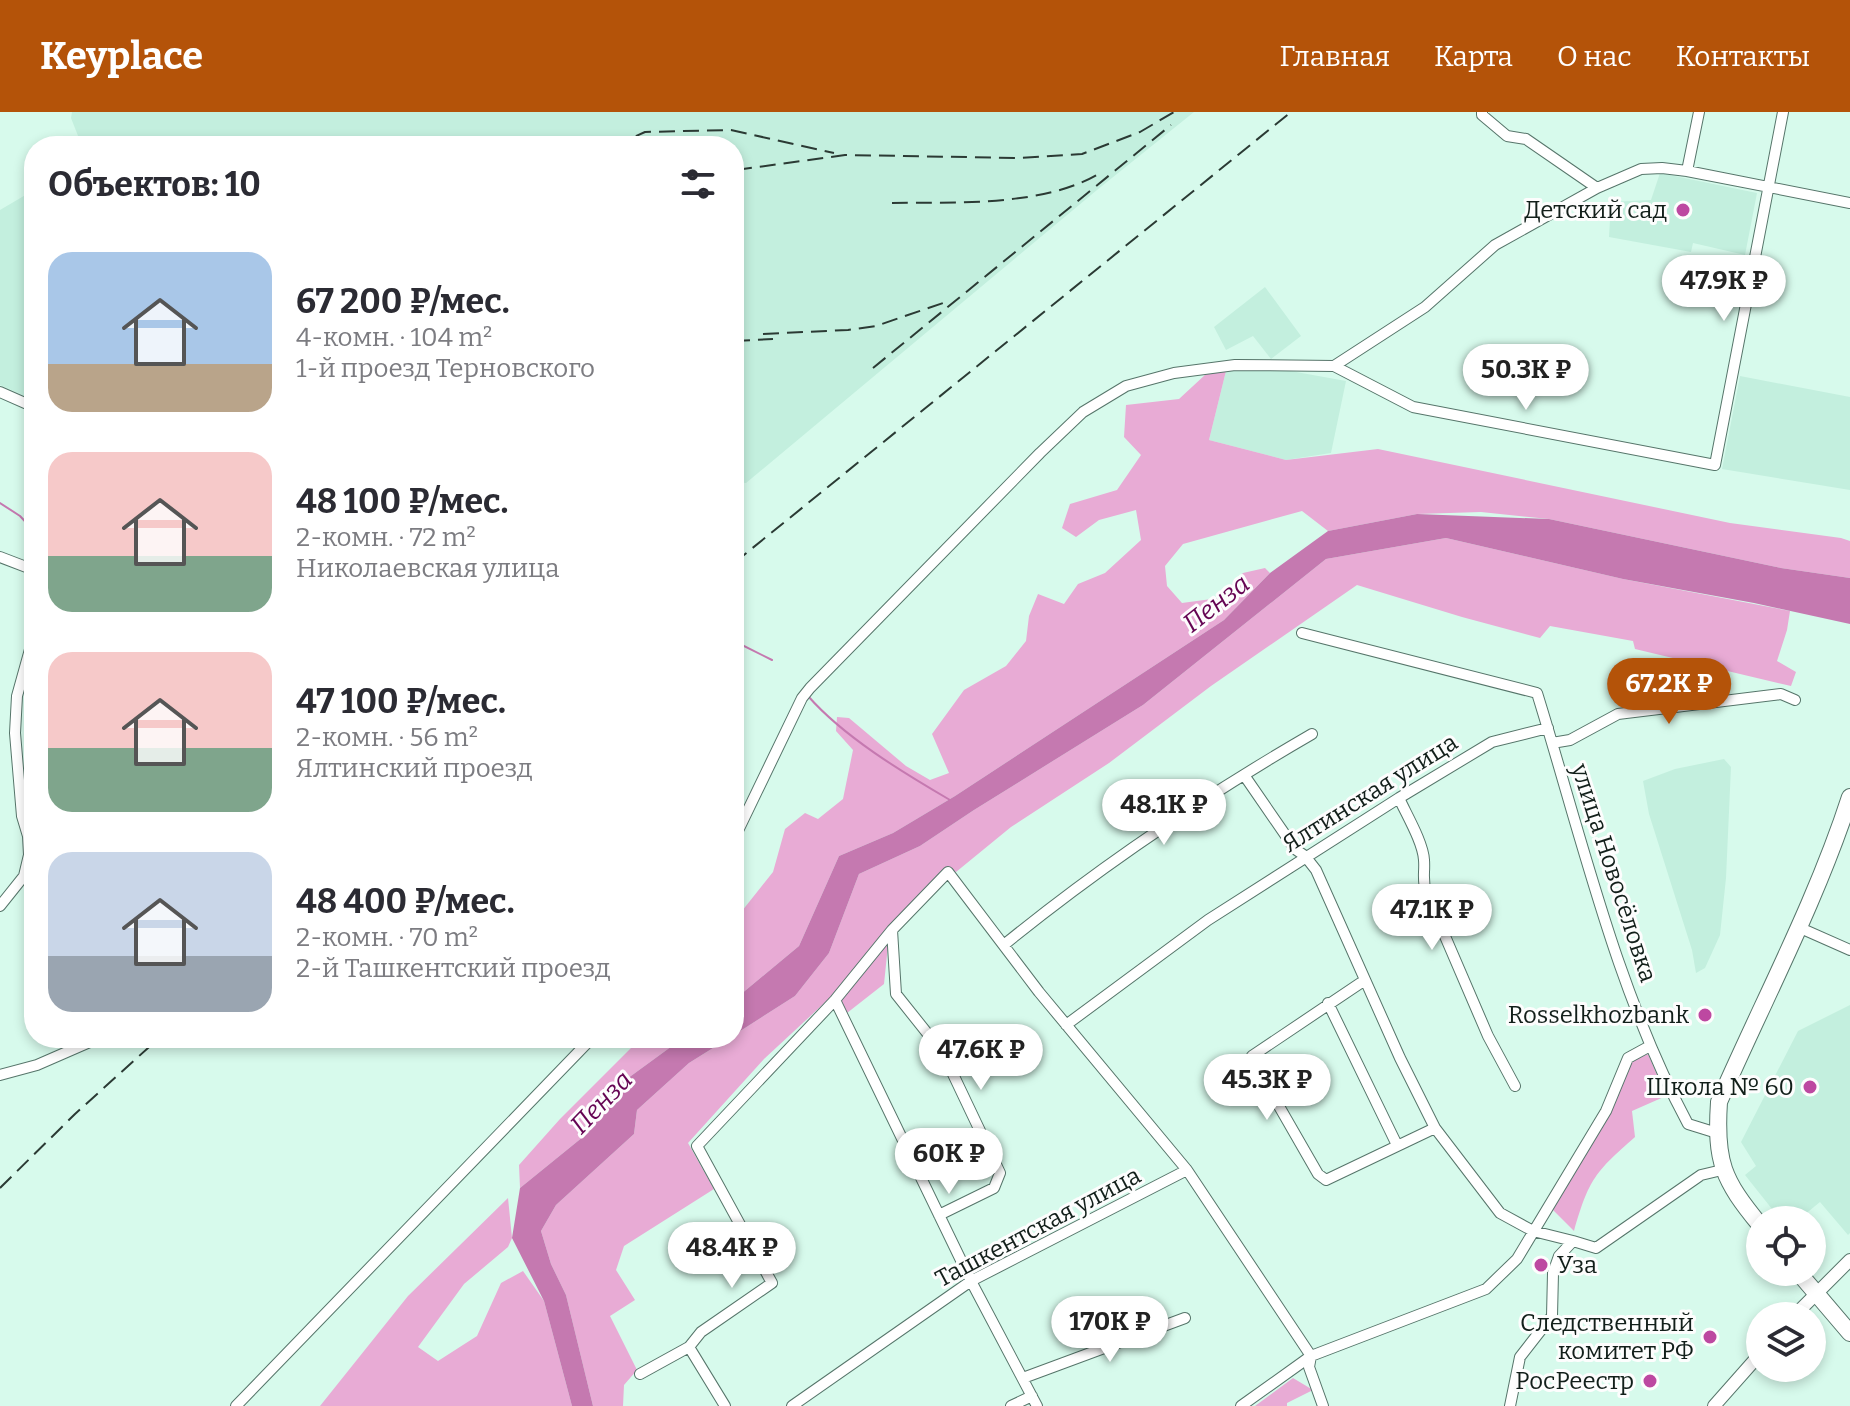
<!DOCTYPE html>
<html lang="ru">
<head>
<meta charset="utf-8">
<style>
	body { margin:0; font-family:Bitter,serif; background:#f2f2f3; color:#2b2b33; height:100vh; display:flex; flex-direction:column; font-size:30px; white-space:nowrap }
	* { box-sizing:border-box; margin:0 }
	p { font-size:26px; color:#7c7c81 }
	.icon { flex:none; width:44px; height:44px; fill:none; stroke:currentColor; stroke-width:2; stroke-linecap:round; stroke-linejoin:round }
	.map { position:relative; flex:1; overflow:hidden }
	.sheet { position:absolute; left:24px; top:24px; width:720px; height:912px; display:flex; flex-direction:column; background:#fff; border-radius:32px; box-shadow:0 4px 12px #0003 }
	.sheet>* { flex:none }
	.controls { position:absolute; left:1746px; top:1094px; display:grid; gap:16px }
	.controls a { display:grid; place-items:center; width:80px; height:80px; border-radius:50%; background:#fff; box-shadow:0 4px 12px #0003; font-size:40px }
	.price { position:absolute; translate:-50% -68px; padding:0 18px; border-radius:28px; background:#fff; color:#222; font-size:26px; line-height:52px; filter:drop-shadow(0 2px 4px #0008) }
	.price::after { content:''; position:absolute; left:50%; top:48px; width:24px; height:18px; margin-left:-12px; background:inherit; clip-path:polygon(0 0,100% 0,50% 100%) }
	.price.selected { background:#b45309; color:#fff }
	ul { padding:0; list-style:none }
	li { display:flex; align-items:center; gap:24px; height:200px; padding:0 24px }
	li span { display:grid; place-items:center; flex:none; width:224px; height:160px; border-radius:24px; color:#555 }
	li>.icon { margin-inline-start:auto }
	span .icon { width:96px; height:96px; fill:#fffc; stroke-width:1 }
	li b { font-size:34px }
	h2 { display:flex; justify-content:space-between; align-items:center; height:96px; padding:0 24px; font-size:34px }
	header { display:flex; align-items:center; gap:48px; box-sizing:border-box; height:112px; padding:0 40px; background:#b45309; color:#fff }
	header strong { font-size:38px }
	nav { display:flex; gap:44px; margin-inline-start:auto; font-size:28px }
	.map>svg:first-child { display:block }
	.built { fill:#c3efde }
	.green { fill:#e8abd5 }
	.water { fill:#c579b0 }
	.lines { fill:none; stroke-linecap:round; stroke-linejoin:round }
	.stream { stroke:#c579b0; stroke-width:2 }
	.minor-casing { stroke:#56756a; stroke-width:12 }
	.tertiary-casing { stroke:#56756a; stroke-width:14 }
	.primary-casing { stroke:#56756a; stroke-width:18 }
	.minor { stroke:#fff; stroke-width:10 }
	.tertiary { stroke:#fff; stroke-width:12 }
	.primary { stroke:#fff; stroke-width:16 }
	.rail { stroke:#2b3a34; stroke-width:2; stroke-dasharray:16 8; stroke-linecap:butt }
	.poi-dot { fill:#bd48a1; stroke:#fdfdfd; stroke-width:3 }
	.labels { text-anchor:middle; stroke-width:6; stroke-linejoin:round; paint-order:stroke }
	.poi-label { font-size:24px; fill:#121f1a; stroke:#fdfdfd; text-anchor:end }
	.street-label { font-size:24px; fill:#121f1a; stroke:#fdfdfd }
	.water-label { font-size:26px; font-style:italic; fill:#650453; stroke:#fdfdfd }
</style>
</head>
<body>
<header>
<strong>Keyplace</strong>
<nav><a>Главная</a><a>Карта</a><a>О нас</a><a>Контакты</a></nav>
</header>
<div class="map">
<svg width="1850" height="1294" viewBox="0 0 1850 1294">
	<rect width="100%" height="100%" fill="#d7faec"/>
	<!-- built -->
	<path class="built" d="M72 0H1194L1097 78 746 371 734 370V34H82L71 6Z
		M1660 61 1757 81 1745 143 1693 131 1691 140 1609 125 1611 90 1651 88Z
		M34 78V288L0 273V98Z
		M1265 175 1301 224 1271 247 1253 224 1226 238 1214 215Z
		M1269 255 1346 269 1331 341 1286 348 1209 328 1226 259Z
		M1740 264 1850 285V378L1722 357Z
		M1724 647 1731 655 1726 766 1720 823 1705 856 1696 861 1692 838 1649 702 1643 669 1675 657Z
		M1850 893V1121L1848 1123 1820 1090 1798 1108H1788L1778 1094 1772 1097 1745 1063 1756 1054 1741 1030 1798 919Z"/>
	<!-- green -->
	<path class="green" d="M1226 259 1209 328 1286 348 1378 337 1730 411 1841 426 1850 429V466L1781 456 1549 407 1481 400 1417 402 1328 419 1302 399 1183 432 1165 454 1167 474 1182 491 1219 486 1243 461 1265 456 1270 461 1224 508 955 684 893 721 839 744 799 834 734 888V809L773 760 785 717 805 701 818 707 843 687 853 638 836 619 837 605 849 606 906 654 930 668 949 661 932 622 964 578 1006 554 1026 529 1029 504 1038 482 1064 492 1078 472 1105 461 1141 428 1136 398 1099 408 1076 425 1062 416 1070 392 1117 378 1141 343 1124 325 1126 293 1179 287 1206 262Z
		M1446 426 1623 467 1790 499 1787 518 1777 549 1796 560 1791 574 1635 537 1633 529 1550 514 1540 526 1462 505 1357 473 1211 574 1109 651 1011 715 956 760 946 755 890 814 884 872 847 901 832 884 764 947 688 1031 714 1077 624 1134 616 1158 635 1188 610 1204 637 1258 624 1273 623 1294H593L566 1183 551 1152 541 1119 556 1093 634 1022 637 998 689 951 729 926H734V923L795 884 829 841 859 762 920 734 974 698 1143 593 1326 447Z
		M641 926H683L609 980 589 1020 520 1076 519 1053 560 1007Z
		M1648 942 1666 984 1632 999 1635 1025C1595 1060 1589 1067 1574 1119L1553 1098 1631 950Z
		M508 1086 512 1126 508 1135 464 1172 418 1235 438 1249 477 1224 501 1171 523 1159 544 1189 572 1294H320L408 1184Z
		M1293 1266 1313 1278 1287 1291V1294H1255Z"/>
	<!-- water -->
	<path class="water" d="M1417 402 1549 407 1781 456 1850 466V512L1754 491 1623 467 1446 426 1326 447 1143 593 974 698 920 734 859 762 829 841 795 884 734 923V888L799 834 839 744 893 721 955 684 1224 508 1270 461 1328 419Z
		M683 926H729L689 951 637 998 634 1022 556 1093 541 1119 551 1152 566 1183 593 1294H572L544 1189 512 1126 520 1076 589 1020 609 980Z"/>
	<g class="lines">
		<!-- stream -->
		<path class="stream" d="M0 391 20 404 34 419
			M734 529 772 548
			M808 584C844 625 902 660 950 688"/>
		<defs>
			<path id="minor" d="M1482 0V3L1507 24 1526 27 1597 76
				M1687 59 1699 0
				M1334 254 1425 195 1495 133 1597 76 1641 57 1662 56 1687 59 1850 91
				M0 280 34 295
				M0 445 34 458
				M1302 521 1537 581C1582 726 1616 878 1688 1012L1717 1021
				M1552 631 1570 628 1618 602 1781 582 1795 588
				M1244 663 1295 737 1305 744 1316 758 1400 946 1435 1016 1500 1101 1533 1119 1573 1129
				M1399 686C1406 702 1423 730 1424 748 1425 760 1422 767 1426 780L1488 924 1515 974
				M734 727 802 586 810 576 1040 341 1083 300 1126 274 1174 261 1235 253 1334 254 1413 295 1715 353 1783 0
				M0 794 24 764 29 743 28 724 22 704 15 621 17 584 34 523
				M1798 815 1850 838
				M892 818 896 882 943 941 1000 1061 994 1076 939 1103
				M1005 832C1101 754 1205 684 1312 622
				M1365 868 1252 944 1253 949 1318 1062 1326 1068 1435 1016
				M835 888 971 1169 1037 1294
				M1328 891 1397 1033
				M1066 913 1208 808 1399 686 1492 630 1548 616
				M0 963 37 953 99 926
				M640 1262 689 1235
				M1023 1266 1185 1206
				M236 1294 592 926
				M725 1294 689 1235 701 1220 772 1171 697 1034 835 888 892 818 948 760 1039 880 1187 1058 1311 1244 1309 1255 1323 1294
				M792 1294 971 1169 1187 1058
				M1011 1294 1032 1284
				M1241 1294 1311 1244 1486 1177 1517 1147 1606 999 1628 946 1650 934
				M1510 1294 1520 1245 1552 1204 1553 1161 1559 1144 1573 1129 1596 1136 1701 1063 1722 1058"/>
			<path id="tertiary" d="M1794 1204 1850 1148
				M1714 1294 1760 1242"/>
			<path id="primary" d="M1760 1113C1723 1068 1715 1050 1719 990 1763 889 1816 790 1850 685
				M1798 1160 1850 1221"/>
		</defs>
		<!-- minor casing -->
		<use href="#minor" class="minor-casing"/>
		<!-- tertiary casing -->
		<use href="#tertiary" class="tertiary-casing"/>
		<!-- primary casing -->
		<use href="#primary" class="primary-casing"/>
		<!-- minor -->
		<use href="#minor" class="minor"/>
		<!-- tertiary -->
		<use href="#tertiary" class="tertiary"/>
		<!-- primary -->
		<use href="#primary" class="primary"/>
		<!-- rail -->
		<path class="rail" d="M614 34 645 20 731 18 834 41
			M736 58 845 43 1018 46 1082 42 1140 20 1174 0
			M892 91C956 90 1044 95 1100 61
			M763 222 848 218 876 214 946 190
			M734 229 773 227
			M873 256 1171 13
			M734 451 1291 0
			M0 1076 75 1002 159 926"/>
	</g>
	<!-- markers -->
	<g class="poi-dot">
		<circle cx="1683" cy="98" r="8"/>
		<circle cx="1705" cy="903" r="8"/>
		<circle cx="1810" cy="975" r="8"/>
		<circle cx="1541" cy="1153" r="8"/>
		<circle cx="1710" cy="1225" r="8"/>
		<circle cx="1650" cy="1269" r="8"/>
	</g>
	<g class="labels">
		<!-- poi labels -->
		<g class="poi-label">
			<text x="1667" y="106">Детский сад</text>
			<text x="1689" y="911">Rosselkhozbank</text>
			<text x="1794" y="983">Школа № 60</text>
			<text x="1557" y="1161" text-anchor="start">Уза</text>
			<text x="1694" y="1219">Следственный<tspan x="1694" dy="28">комитет РФ</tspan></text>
			<text x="1634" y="1277">РосРеестр</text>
		</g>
		<!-- street labels -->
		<g class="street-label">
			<text transform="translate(1370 681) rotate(-32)" y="8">Ялтинская улица</text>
			<text transform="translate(1614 761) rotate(72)" y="8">улица Новосёловка</text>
			<text transform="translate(1038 1115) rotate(-28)" y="8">Ташкентская улица</text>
		</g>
		<!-- water labels -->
		<g class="water-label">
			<text transform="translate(1216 491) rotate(-38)" y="9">Пенза</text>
			<text transform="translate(601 990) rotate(-46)" y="9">Пенза</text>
		</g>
	</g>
</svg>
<div class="controls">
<a><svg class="icon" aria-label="locate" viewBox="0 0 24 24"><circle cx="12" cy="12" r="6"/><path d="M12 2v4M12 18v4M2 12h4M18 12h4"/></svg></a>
<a><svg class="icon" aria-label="layers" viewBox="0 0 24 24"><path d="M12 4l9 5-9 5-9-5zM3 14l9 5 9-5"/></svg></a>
</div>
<b class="price" style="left:1724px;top:211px">47.9K ₽</b>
<b class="price" style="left:1526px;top:300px">50.3K ₽</b>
<b class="price selected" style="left:1669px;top:614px">67.2K ₽</b>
<b class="price" style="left:1164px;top:735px">48.1K ₽</b>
<b class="price" style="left:1432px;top:840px">47.1K ₽</b>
<b class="price" style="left:981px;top:980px">47.6K ₽</b>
<b class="price" style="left:1267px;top:1010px">45.3K ₽</b>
<b class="price" style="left:949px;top:1084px">60K ₽</b>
<b class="price" style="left:732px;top:1178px">48.4K ₽</b>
<b class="price" style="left:1110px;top:1252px">170K ₽</b>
<section class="sheet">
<h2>Объектов: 10<svg class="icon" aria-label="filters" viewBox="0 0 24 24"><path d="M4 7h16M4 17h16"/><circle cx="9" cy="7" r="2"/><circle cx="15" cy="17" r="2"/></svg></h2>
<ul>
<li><span style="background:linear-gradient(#a9c7e8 70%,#b9a48a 0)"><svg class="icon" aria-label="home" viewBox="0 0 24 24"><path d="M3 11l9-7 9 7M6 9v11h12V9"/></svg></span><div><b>67 200 ₽/мес.</b><p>4-комн. · 104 m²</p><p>1-й проезд Терновского</p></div></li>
<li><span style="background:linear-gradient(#f6c9c9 65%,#7fa58c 0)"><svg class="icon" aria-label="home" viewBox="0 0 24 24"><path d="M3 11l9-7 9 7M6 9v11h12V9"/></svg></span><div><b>48 100 ₽/мес.</b><p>2-комн. · 72 m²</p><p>Николаевская улица</p></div></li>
<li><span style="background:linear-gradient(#f6c9c9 60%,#7fa58c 0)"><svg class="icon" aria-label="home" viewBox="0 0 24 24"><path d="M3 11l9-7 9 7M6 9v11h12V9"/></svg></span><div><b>47 100 ₽/мес.</b><p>2-комн. · 56 m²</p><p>Ялтинский проезд</p></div></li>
<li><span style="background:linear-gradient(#c9d6e8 65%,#9aa5b1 0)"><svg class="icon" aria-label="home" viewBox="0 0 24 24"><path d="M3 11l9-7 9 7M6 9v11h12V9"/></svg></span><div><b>48 400 ₽/мес.</b><p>2-комн. · 70 m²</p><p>2-й Ташкентский проезд</p></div></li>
</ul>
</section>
</div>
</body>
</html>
